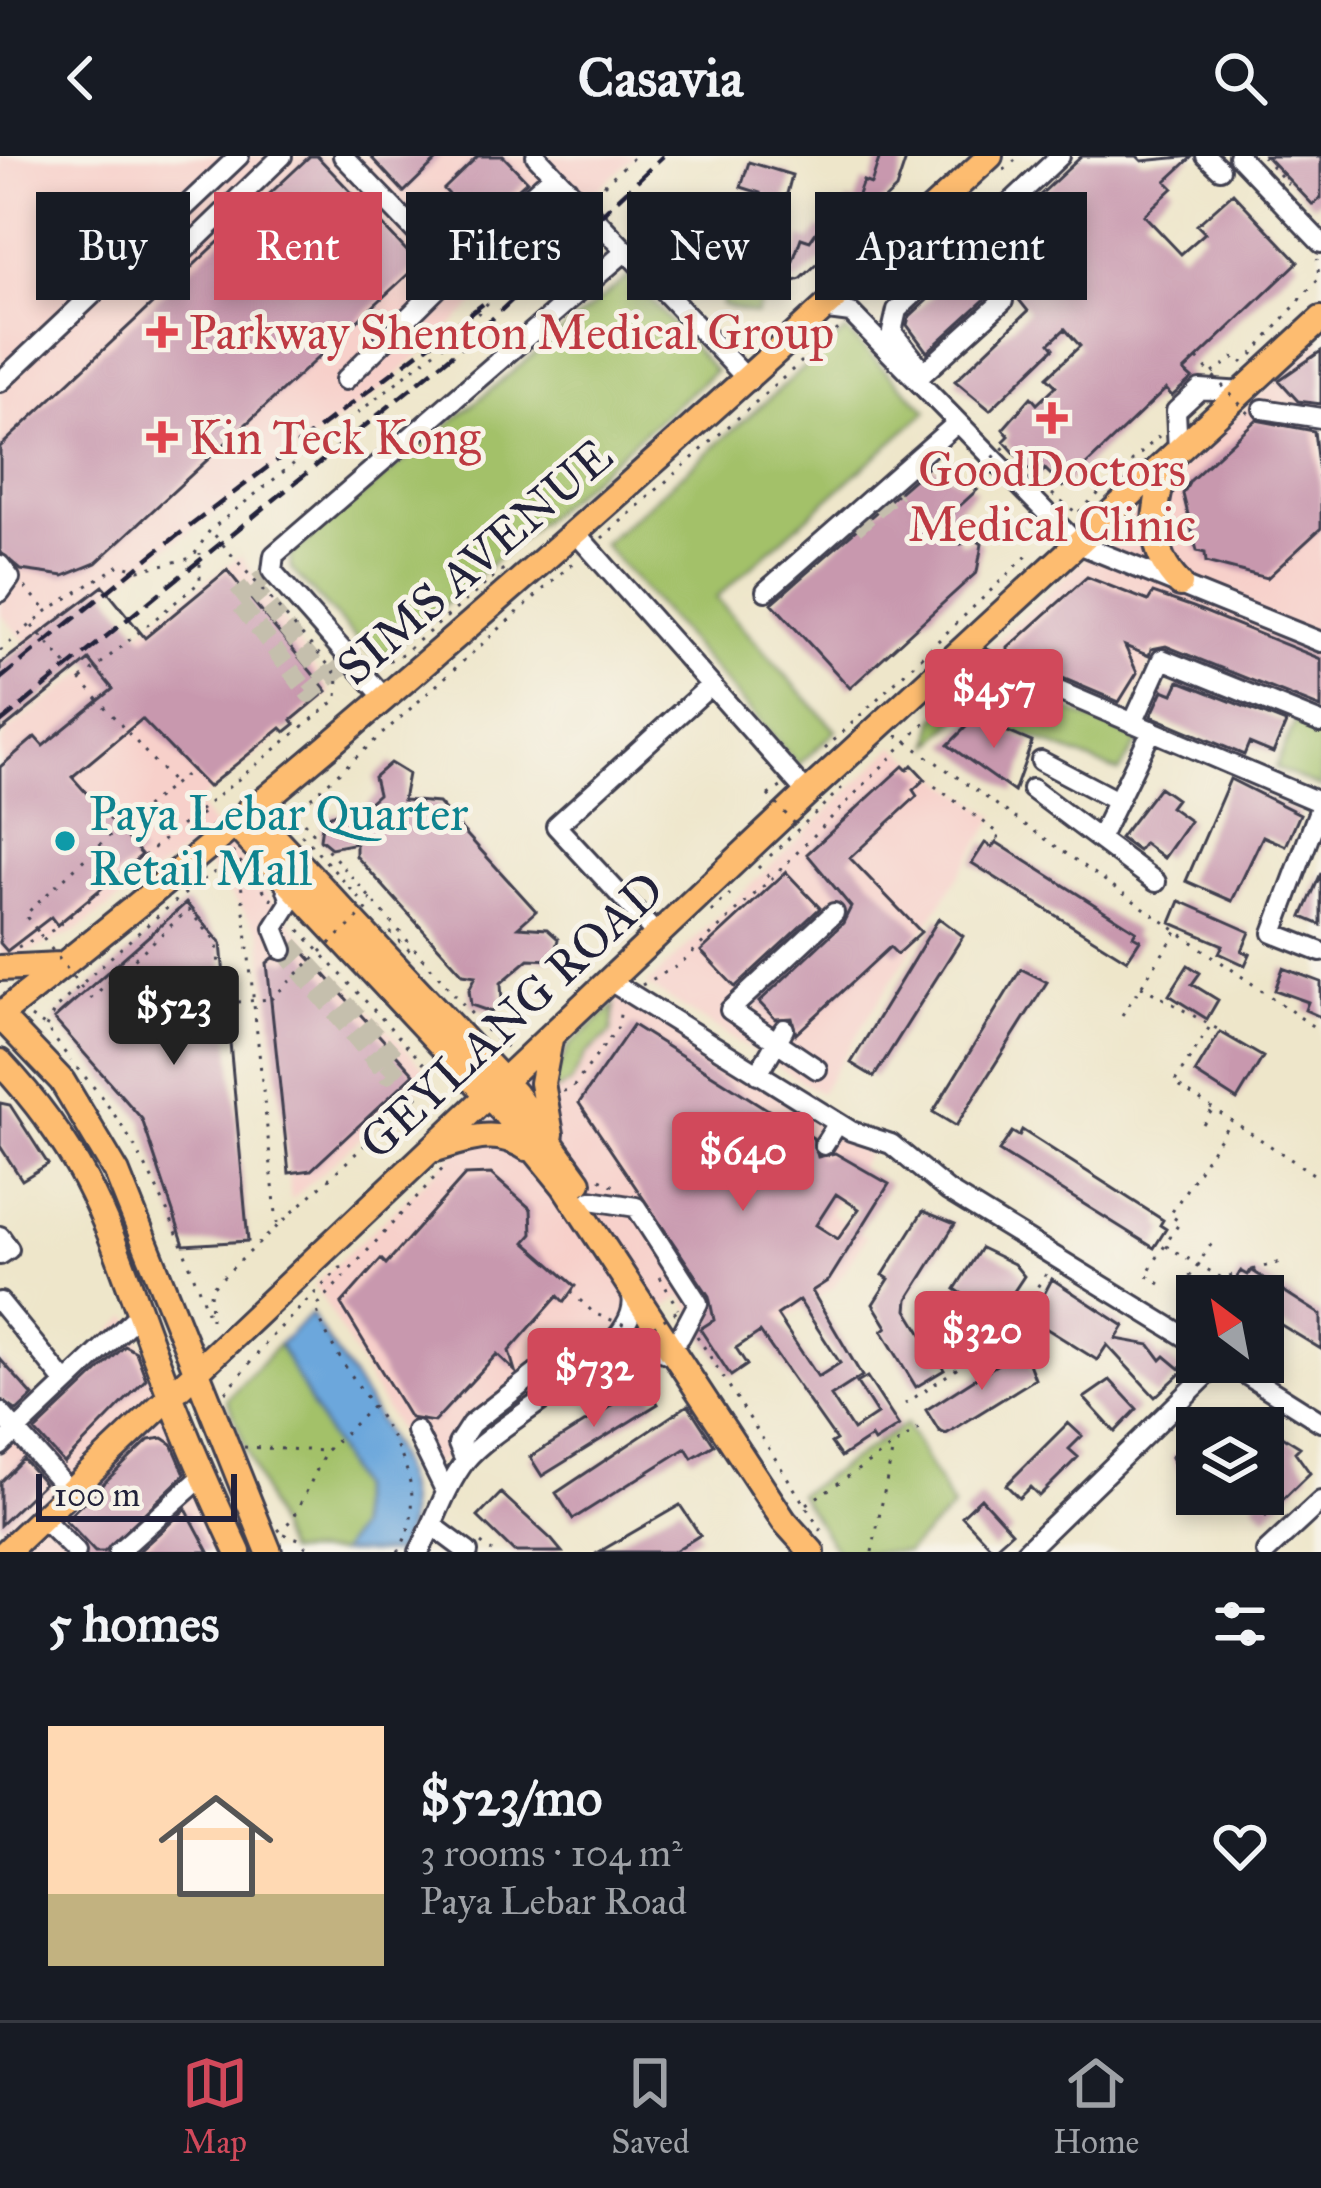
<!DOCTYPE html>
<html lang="en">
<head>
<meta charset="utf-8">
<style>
	body { margin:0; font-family:"IM FELL Great Primer",serif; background:#20242c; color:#f1f3f6; height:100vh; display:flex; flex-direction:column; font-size:45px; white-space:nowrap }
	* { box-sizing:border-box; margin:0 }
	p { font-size:39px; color:#9ea1a6 }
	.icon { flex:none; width:66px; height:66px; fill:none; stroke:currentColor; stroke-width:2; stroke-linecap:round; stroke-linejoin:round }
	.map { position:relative; height:1396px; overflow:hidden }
	.details { display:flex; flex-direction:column; background:#171b24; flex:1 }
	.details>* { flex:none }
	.hud { position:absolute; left:36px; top:36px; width:1251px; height:108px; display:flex; gap:24px }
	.needle { width:78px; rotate:328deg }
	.tools { position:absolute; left:1176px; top:1119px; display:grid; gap:24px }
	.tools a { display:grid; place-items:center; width:108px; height:108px; border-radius:0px; background:#171b24; box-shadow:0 6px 18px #0003; font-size:60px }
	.scale { position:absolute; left:36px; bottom:30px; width:201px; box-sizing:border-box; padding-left:12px; border:6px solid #22223b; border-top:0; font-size:33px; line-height:42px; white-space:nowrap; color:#22223b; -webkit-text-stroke:9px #f7f3e8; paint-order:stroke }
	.price { position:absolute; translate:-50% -102px; padding:0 27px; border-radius:12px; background:#d1495b; color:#fff; font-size:39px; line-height:78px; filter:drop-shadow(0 3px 6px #0008) }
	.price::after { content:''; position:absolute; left:50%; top:72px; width:36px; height:27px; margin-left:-18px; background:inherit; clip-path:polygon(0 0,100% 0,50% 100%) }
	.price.current { background:#222; color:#fff }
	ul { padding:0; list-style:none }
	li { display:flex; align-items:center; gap:36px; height:300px; padding:0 48px }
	li span { display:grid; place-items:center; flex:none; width:336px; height:240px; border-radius:0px; color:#555 }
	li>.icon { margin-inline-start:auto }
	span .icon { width:144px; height:144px; fill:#fffc; stroke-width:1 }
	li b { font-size:51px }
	h2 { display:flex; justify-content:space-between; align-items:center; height:144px; padding:0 48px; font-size:51px }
	.chip { padding:0 42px; border-radius:0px; background:#171b24; box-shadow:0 6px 18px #0003; font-size:42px; line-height:108px }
	.chip.current { background:#d1495b; color:#fff }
	header { display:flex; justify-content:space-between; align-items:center; height:156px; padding:0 48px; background:#171b24; font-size:54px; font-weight:700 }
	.dock { display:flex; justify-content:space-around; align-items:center; height:168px; border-top:3px solid #363941; background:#171b24; font-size:33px; color:#9ea1a6 }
	.dock a { display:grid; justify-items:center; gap:6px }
	.dock .current { color:#d1495b }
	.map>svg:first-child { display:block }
	.built { fill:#f7d0ca }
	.green { fill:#a3c169; stroke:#627252; stroke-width:3 }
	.water { fill:#6ca7dc; stroke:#47648c; stroke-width:3 }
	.building { fill:#c898ae; fill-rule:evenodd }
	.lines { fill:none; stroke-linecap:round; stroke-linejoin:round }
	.minor-tunnel { stroke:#c5bfad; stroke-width:18; stroke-dasharray:18 9; stroke-linecap:butt }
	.minor-casing { stroke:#413f50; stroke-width:24 }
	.major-casing { stroke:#413f50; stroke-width:30 }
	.path { stroke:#413f50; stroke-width:3; stroke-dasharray:3 9; stroke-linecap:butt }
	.minor { stroke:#fff; stroke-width:18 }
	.major { stroke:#fdbc70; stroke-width:24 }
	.rail { stroke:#22223b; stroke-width:4.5; stroke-dasharray:18 9; stroke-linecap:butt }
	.path-bridge { stroke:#413f50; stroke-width:3; stroke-dasharray:3 9; stroke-linecap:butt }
	.health-dot { fill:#e0444e; stroke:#f7f3e8; stroke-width:4.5 }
	.culture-dot { fill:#0f9aa8; stroke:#f7f3e8; stroke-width:4.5 }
	.labels { text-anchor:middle; stroke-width:10; stroke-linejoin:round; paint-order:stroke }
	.health-label { font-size:48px; fill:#be3a42; stroke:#f7f3e8; text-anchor:start }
	.street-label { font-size:48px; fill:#22223b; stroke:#f7f3e8 }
	.culture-label { font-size:48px; fill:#0d838f; stroke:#f7f3e8; text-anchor:start }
</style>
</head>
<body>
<header><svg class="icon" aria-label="back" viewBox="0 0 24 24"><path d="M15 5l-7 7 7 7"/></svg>Casavia<svg class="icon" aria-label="search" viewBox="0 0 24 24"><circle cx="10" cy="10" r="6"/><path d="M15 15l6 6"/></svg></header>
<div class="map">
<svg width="1321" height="1396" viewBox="0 0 1321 1396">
	<rect width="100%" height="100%" fill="#f7f3e8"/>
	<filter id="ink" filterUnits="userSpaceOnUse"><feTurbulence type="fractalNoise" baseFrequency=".00833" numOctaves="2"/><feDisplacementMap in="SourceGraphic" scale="24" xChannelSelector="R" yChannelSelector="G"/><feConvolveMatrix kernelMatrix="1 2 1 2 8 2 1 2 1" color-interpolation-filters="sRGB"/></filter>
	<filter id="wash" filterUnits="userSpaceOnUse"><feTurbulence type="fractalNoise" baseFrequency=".004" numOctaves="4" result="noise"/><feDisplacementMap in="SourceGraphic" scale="48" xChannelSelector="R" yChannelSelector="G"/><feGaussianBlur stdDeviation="2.7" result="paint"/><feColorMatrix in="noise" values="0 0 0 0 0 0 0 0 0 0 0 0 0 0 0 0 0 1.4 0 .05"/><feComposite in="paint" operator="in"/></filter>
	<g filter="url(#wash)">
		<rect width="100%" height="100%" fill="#eee6ca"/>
		<!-- built -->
		<path class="built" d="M0 0H635L385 231 32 492 0 458Z
			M1321 181V560L1156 494 1127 554 988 493Z
			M241 399 330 537 196 648 303 781 430 919 291 1044 261 777 193 690 76 775 14 802 0 800V591L6 576Z
			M895 590 996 661 820 937 647 829Z
			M625 837 867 998 831 1057 866 1080 834 1131 768 1175 746 1141 702 1169 682 1140 422 1318 315 1128Z
			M129 1160 201 1326 193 1334 224 1396H0V1280Z"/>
		<!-- green -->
		<path class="green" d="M629 120 715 215 388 497 371 498 291 413 290 399Z
			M729 123 767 132 756 159 721 149Z
			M846 175 927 255 716 442 836 575 798 609 603 388Z
			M993 523 1139 584 1119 616 965 555 932 589 935 563 975 527Z
			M1295 566 1321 577V632L1275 612Z
			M615 849 611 877 586 898 571 927 557 934 550 931 569 890Z
			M279 1188 356 1332V1372L340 1396H286L227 1243Z
			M906 1268 953 1352 906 1396H837L799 1338Z"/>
		<!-- water -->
		<path class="water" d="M311 1158C346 1217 442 1330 396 1396H340L356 1372V1332L279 1188Z"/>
		<g id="blocks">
			<!-- building -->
			<path class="building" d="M310 0H317L419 108 96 407 64 420 21 414 0 396V291Z
				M370 0H441L404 36Z
				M478 0H503L527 25 477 69 444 33Z
				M880 0H907L896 33 801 123 792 126 762 116 760 123 678 95 692 53 717 61 712 77 744 87 760 37 741 31 749 6 792 19 771 98 793 105 801 82 810 85 819 72 824 73 830 55 840 58 848 45 855 47 863 25 871 28Z
				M1082 0H1137L1142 5 1193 0 1166 25 1173 32 1144 59 1181 98 1205 77 1197 69 1233 37 1298 106 1184 215 1192 222 1172 240 1166 233 1063 331 1045 313 1037 322 1004 285 1009 280 1003 273 1031 241 1037 248 1056 230 1047 221 1080 190 1065 173 1050 187 1054 192 990 254 955 225 1028 155 1012 135 1005 131 994 135 927 196 907 169 909 161Z
				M1266 0H1321V42L1313 49Z
				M1321 195V248L1298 245 1279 224Z
				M1256 264 1314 275 1321 337V372L1267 422 1206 406 1205 397 1197 395 1183 338 1190 325Z
				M930 309 977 334 951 358 961 388 975 383 982 388 977 416 850 532 772 447Z
				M227 414 327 535 292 564 295 568 285 576 281 572 208 631 142 563 72 621 142 699 57 769 51 761 7 795 0 787V611L35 581 43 590 113 533 89 504 0 576V508L103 430 145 482Z
				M1087 421 1148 445 1153 437 1193 451 1321 503V552L1166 490 1151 493 1149 500 1125 490 1137 517 1119 546 1008 499V492Z
				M1179 525 1286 567 1273 597 1249 587 1244 599 1151 560 1163 534 1173 538Z
				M975 562 1032 586 1014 636 948 589Z
				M390 607 408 618 403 644 438 647 536 755 518 771 547 773 558 783 553 804 529 803 501 827 502 846 491 856 471 849 469 834 476 820 463 818 356 700V687L331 692 320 683 323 663 335 657 351 662 378 638 374 621Z
				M912 609 925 623 913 634 917 640 850 702 921 776 897 798 890 791 796 878 792 862 775 863 759 846 843 767 851 751 807 698 903 610 907 614Z
				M1230 623 1300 658 1286 690 1263 680 1232 745 1186 725Z
				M1159 631 1176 643 1170 651 1190 665 1164 702 1144 687 1138 695 1120 682Z
				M996 686 1136 775 1133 780 1140 784 1127 804 972 707 985 687 992 691Z
				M786 716 820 752 735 831 701 795Z
				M1321 717V769L1302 761Z
				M1180 745 1250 776 1242 795 1250 798 1245 809 1219 797 1223 789 1171 767Z
				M186 747 221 787 248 1085 184 1089 142 963 54 863Z
				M939 762 963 780 874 921 851 907Z
				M297 788 414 918 311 1014 289 1017 267 807 273 802 289 806Z
				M1188 809 1200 817 1192 828 1218 844 1207 863 1169 839Z
				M1283 812 1321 826V861L1305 854 1308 846 1275 834Z
				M1021 813 1047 826 956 970 933 956Z
				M633 869 813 982 818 1001 835 997 889 1028 829 1124 812 1135 862 1220 831 1240 853 1274 877 1258 857 1227 867 1221 899 1270 874 1286 871 1281 841 1301 831 1287 836 1284 760 1176 736 1192 747 1209 731 1220 700 1173 714 1164 709 1140 579 947ZM836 1038 859 1053 838 1083 816 1069ZM799 1144 840 1207 818 1221 777 1159Z
				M1220 876 1263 901 1237 944 1195 917Z
				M0 947 10 949 48 1008 22 1024 0 990Z
				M1022 974 1163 1064 1160 1069 1166 1073 1154 1092 999 995 1012 976 1019 980Z
				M491 1018 531 1053 532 1078 525 1086 575 1130 564 1146 558 1140 509 1195 515 1215 497 1198 434 1266 410 1262 341 1148 381 1103 386 1108 465 1019Z
				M923 1055 955 1068 908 1143 907 1154 944 1214 916 1231 882 1175 887 1171 873 1148 889 1123 883 1119Z
				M981 1092 1014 1108 1024 1120 997 1161 955 1133Z
				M1251 1114 1321 1159V1193L1263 1158V1140L1228 1135 1241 1115 1248 1119Z
				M1052 1123 1124 1170 1116 1183 1150 1189 1161 1204 1165 1200 1183 1215 1155 1241 1107 1189 1097 1204 1031 1163Z
				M125 1190 136 1196 146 1223 64 1307 35 1275Z
				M1023 1192 1035 1223 946 1278 939 1275 926 1254Z
				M0 1203 33 1240 17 1255 0 1243Z
				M1110 1224 1137 1253 1115 1276 1084 1242Z
				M646 1228 658 1248 542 1320 530 1301Z
				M688 1249 714 1289 692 1302 686 1292 573 1363 556 1337Z
				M1068 1267 1082 1280 1069 1293 1078 1301 1039 1340 1030 1331 1019 1342 1006 1329Z
				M1276 1276 1300 1291 1295 1296 1310 1317 1266 1360 1253 1347 1274 1327 1263 1316 1268 1294 1263 1289Z
				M1197 1278V1336L1191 1339 1171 1301Z
				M163 1282 172 1288 185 1318 104 1396H95L65 1364 149 1284Z
				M23 1303 44 1327 0 1369V1326Z
				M501 1337 552 1384 562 1396H514L478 1361Z
				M981 1342 1012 1376 993 1393 962 1360Z
				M680 1349 700 1379 673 1396H599Z
				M186 1353 209 1396H138Z"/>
		</g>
	</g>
	<g filter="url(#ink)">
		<use href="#blocks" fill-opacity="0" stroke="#413f50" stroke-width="3"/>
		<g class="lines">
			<!-- minor-tunnel -->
			<path class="minor-tunnel" d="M855 372 897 334
				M272 415 236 443 309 538 350 504
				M252 430 327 523
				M283 794 387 919 400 906 291 789"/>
			<defs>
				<path id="minor" d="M343 0 445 106 454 108 554 19
					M536 0 749 225
					M1206 0 1220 13
					M1238 0 1321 87
					M135 99 156 122 282 0
					M828 154 851 157 1076 387 1321 486
					M924 216 892 176 897 154 1060 0
					M919 221 1003 145
					M345 224 444 126 469 123 567 32
					M0 226 239 0
					M1263 253 1321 262
					M1178 295 1176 255 1200 233 1243 236
					M574 375 807 637
					M0 409 10 422 0 436
					M766 435 956 268
					M965 495 1321 647
					M382 539 272 415 274 399 627 94
					M1133 567 1162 503 1321 567
					M1041 605 1117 645
					M1032 633 1156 726
					M1321 649 1273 777 1321 796
					M1099 683 1152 574
					M657 779 556 670 711 529
					M283 794 274 772 291 745 284 725
					M610 825 851 975 891 988 948 1035 1197 1188
					M817 913 730 854 834 757
					M758 918 784 873
					M824 989 838 967
					M591 1044 636 1051 698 1147 680 1181
					M0 1080 9 1093 0 1099
					M0 1146 66 1227
					M609 1193 654 1192 677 1201
					M1226 1206 1321 1266
					M0 1256 70 1336
					M416 1275 446 1336
					M0 1290 139 1158
					M465 1305 458 1288 471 1268 561 1198 579 1195 593 1205
					M42 1362 76 1396
					M433 1370 468 1396
					M118 1396 203 1320
					M419 1396C435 1366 445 1331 466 1304 498 1263 650 1192 631 1136
					M1025 1396 1220 1206
					M1266 1396 1321 1345"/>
				<path id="major" d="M1166 307C1155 353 1143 391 1180 428
					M249 654 515 938 579 1026
					M233 667 500 952 564 1030 784 1365 812 1396
					M0 812 60 809
					M0 859C343 589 669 296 990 0
					M0 860 62 925 117 1017 269 1396
					M550 883 542 927 551 978
					M0 906C95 1008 109 1077 156 1202 180 1268 208 1332 238 1396
					M436 993C470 982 495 972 527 992
					M6 1396 807 637 1321 163"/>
			</defs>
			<!-- minor casing -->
			<use href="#minor" class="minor-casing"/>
			<!-- major casing -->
			<use href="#major" class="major-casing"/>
			<!-- path -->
			<path class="path" d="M1263 0 1288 28
				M1004 14 1020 0
				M595 37 635 0
				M1252 199 1319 122 1317 103
				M1213 217 1236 200 1243 207
				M1008 288 1019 303
				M1052 338 1082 361
				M1079 356 1159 280
				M602 382 842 170
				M25 431 47 455
				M32 470 174 628
				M0 495 47 455 121 408 139 414 192 402 210 374 460 176 571 60
				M378 510 404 497 507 410
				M82 523 200 426V397
				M897 579 1321 876
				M825 593 1031 396
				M925 623 1000 678 996 686
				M768 639 781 631
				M288 648 484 872 510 894
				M200 657 207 666
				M294 659 291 667 360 743 371 744
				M284 666 576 404
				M232 696 272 744
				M770 700 846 628
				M239 707 277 1067
				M758 710 771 723
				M711 756 730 738
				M36 773 25 759 108 681
				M390 776 414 799
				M18 791 53 774 337 543 338 520 211 375
				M642 829 679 809 771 723 975 516
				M1141 830 1226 878
				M84 835 89 844 188 754 217 786 222 848 226 847
				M271 843 312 804
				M1122 859 1177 776
				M31 861 46 871 71 905
				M46 871 55 853C85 825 211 705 241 704
				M1209 872 1174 927 1321 1023
				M77 912C142 982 177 1073 209 1161
				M563 935 571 934 618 871 621 853
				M1203 968 1212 954
				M600 1023 618 1032
				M1166 1090 1222 1122 1285 1105
				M660 1121 678 1153
				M1160 1128 1146 1119 1180 1066 1170 1059 1230 966
				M1183 1131 1216 1081
				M211 1164 210 1133 437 922 295 769
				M697 1180 824 1379
				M226 1236 272 1180 340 1112 347 1111
				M905 1248 1002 1182 1049 1114
				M244 1291 325 1295
				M807 1348 920 1272
				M278 1375 293 1363 326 1295 372 1251
				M284 1378 299 1383 310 1396
				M481 1387 492 1396
				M398 1396C452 1307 337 1230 316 1151L447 1008
				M872 1396 893 1292"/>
			<!-- minor -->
			<use href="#minor" class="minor"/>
			<!-- major -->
			<use href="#major" class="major"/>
			<!-- rail -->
			<path class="rail" d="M0 523 157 395 483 148
				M0 567 469 185 663 0"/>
			<!-- path-bridge -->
			<path class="path-bridge" d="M1197 203 1256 265
				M967 326 1008 288
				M768 639 799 672
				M108 681 193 613
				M36 773 84 835
				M312 804 369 752
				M226 847 271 843
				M571 1136 595 1158 645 1176 679 1154"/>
		</g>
	</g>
	<!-- markers -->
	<g class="health-dot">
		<path d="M156 158h12v12h12v12h-12v12h-12v-12h-12v-12h12z"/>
		<path d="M1046 244h12v12h12v12h-12v12h-12v-12h-12v-12h12z"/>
		<path d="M156 263h12v12h12v12h-12v12h-12v-12h-12v-12h12z"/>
	</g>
	<circle class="culture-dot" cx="65" cy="685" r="12"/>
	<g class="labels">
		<!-- health labels -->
		<g class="health-label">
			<text x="189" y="193">Parkway Shenton Medical Group</text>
			<text x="189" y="298">Kin Teck Kong</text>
			<text x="1052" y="330" text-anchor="middle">GoodDoctors<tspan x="1052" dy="55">Medical Clinic</tspan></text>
		</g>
		<!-- street labels -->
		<g class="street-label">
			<text transform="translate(474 405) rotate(-41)" y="17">SIMS AVENUE</text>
			<text transform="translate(511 859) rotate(-43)" y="17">GEYLANG ROAD</text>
		</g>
		<!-- culture labels -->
		<g class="culture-label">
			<text x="89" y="674">Paya Lebar Quarter<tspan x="89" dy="55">Retail Mall</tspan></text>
		</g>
	</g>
</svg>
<div class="tools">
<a><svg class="needle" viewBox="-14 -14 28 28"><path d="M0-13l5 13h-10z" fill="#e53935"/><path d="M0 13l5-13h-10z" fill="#9ea1a6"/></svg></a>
<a><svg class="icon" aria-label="layers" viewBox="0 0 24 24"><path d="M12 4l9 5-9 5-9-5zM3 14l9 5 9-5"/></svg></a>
</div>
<div class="scale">100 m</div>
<b class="price" style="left:994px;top:595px">$457</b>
<b class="price current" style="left:174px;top:912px">$523</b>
<b class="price" style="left:743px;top:1058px">$640</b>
<b class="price" style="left:982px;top:1237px">$320</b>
<b class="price" style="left:594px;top:1274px">$732</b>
<div class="hud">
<a class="chip">Buy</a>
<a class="chip current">Rent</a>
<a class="chip">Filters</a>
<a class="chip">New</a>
<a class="chip">Apartment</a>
</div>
</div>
<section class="details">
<h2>5 homes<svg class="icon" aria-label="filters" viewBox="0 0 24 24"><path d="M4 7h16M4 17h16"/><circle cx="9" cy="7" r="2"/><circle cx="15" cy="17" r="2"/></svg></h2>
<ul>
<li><span style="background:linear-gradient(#ffd9b3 70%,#c2b280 0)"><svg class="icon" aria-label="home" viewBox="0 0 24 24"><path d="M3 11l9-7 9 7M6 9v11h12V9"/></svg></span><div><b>$523/mo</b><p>3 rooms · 104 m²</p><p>Paya Lebar Road</p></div><svg class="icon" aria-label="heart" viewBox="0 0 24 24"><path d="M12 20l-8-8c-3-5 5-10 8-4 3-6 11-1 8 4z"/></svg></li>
</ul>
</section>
<nav class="dock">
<a class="current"><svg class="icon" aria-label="map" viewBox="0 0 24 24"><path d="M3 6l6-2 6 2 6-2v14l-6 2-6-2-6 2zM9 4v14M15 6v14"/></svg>Map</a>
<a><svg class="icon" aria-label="saved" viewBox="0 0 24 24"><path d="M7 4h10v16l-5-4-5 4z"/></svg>Saved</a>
<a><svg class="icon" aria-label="home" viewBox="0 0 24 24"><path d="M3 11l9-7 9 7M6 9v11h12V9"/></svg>Home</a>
</nav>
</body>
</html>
